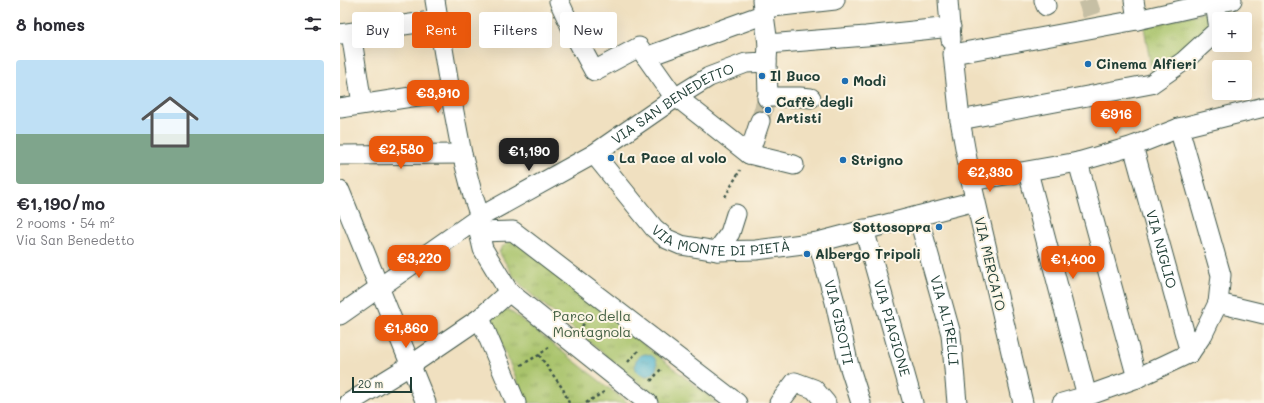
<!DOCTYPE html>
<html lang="en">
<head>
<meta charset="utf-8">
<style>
	body { margin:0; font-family:Mali,sans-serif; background:#f2f2f3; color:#2b2b33; height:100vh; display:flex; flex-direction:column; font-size:15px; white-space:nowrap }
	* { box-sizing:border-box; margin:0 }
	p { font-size:13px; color:#7c7c81 }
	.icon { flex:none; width:22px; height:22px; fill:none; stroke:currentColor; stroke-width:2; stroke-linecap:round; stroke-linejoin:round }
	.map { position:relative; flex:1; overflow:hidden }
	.drawer { display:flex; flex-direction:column; background:#fff; width:340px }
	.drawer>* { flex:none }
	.hud { position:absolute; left:12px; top:12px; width:380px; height:36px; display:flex; gap:8px }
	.buttons { position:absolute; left:872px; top:12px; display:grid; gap:8px }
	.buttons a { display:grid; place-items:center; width:40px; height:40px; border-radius:4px; background:#fff; box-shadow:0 4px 16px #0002; font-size:20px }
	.scale { position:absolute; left:12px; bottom:10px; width:60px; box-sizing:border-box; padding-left:4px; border:2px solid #1f3d34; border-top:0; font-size:11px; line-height:14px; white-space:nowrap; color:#1f3d34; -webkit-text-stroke:3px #fcf5e5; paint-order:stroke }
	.price { position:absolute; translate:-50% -34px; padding:0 9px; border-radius:8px; background:#ea580c; color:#fff; font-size:13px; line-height:26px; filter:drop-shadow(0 1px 2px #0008) }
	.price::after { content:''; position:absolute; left:50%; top:24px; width:12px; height:9px; margin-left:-6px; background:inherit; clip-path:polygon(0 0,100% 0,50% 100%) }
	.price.on { background:#222; color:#fff }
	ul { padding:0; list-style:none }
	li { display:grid; align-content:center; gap:8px; height:212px; padding:0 16px }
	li+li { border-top:1px solid #e1e1e2 }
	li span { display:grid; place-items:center; height:124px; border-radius:4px; color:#555 }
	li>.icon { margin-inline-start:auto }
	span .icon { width:72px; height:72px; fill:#fffc; stroke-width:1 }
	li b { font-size:17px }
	h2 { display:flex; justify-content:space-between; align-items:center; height:48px; padding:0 16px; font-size:17px }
	.pill { padding:0 14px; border-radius:4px; background:#fff; box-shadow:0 4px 16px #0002; font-size:14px; line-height:36px }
	.pill.on { background:#ea580c; color:#fff }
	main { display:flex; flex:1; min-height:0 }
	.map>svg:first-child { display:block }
	.grass { fill:url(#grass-tufts); stroke:#64804f }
	.water { fill:url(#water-ripples); stroke:#367880 }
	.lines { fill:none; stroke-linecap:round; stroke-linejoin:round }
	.street-tunnel { stroke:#c6bfa4; stroke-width:19; stroke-dasharray:19 10; stroke-linecap:butt }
	.street-casing { stroke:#3e5549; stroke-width:21 }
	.path { stroke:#3e5549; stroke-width:2.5; stroke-dasharray:3 3; stroke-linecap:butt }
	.street { stroke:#fff; stroke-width:19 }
	.poi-dot { fill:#1f6fb2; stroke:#fcf5e5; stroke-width:1.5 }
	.labels { text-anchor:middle; stroke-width:4; stroke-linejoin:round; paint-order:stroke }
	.poi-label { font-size:14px; font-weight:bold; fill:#1f3d34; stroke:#fcf5e5; text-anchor:start }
	.street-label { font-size:14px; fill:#1f3d34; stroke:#fcf5e5 }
	.park-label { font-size:14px; fill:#415e42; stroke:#fcf5e5 }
</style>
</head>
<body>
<main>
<section class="drawer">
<h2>8 homes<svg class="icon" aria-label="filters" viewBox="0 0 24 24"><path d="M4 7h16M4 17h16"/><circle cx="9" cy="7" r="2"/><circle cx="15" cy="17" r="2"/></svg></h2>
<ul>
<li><span style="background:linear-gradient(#bfe0f5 60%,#7fa58c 0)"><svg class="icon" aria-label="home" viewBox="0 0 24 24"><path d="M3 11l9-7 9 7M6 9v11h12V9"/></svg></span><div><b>€1,190/mo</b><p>2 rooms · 54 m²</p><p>Via San Benedetto</p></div></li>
</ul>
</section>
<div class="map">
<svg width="924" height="403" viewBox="0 0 924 403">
	<defs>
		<pattern id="grass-tufts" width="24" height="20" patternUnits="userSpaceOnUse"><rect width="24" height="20" fill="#a8c36a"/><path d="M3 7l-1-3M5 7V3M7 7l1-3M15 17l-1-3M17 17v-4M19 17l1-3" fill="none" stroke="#88a058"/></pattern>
		<pattern id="water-ripples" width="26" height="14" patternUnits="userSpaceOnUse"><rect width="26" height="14" fill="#4db2cc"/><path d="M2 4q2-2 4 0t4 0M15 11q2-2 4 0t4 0" fill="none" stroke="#3f92a6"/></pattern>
	</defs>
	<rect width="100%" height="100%" fill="#fcf5e5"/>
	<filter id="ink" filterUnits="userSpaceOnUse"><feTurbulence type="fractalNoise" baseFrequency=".025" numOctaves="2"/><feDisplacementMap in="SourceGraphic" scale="8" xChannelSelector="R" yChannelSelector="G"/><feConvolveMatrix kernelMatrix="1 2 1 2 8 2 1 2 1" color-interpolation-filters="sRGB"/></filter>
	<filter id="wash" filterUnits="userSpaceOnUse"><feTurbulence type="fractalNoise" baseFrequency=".012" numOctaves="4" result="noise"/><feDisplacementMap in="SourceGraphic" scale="16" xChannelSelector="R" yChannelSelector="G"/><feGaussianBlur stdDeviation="0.9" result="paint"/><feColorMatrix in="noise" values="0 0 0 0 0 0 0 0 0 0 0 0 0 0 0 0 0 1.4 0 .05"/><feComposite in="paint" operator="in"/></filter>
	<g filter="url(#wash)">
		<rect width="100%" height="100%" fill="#f0e0c0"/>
		<!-- grass -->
		<path class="grass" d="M873 10 872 30 813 79 804 27Z
			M170 240 177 243 377 403H324L186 290 174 277 159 252 162 247Z
			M162 310H169L288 403H187L153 325V318Z"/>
		<!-- water -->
		<path class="water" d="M295 365a11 11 0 1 1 22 0a11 11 0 1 1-22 0Z"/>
	</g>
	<g filter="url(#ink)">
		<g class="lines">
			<!-- street-tunnel -->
			<path class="street-tunnel" d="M747 0 752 15
				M420 121 427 98"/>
			<defs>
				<g id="street">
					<path d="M95 0 110 91 122 154 133 196 140 217 139 232 143 249 169 292 308 403"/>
					<path d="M422 0 428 44 427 62 428 96 427 98"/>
					<path d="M608 0 611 40"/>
					<path d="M704 0 706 6"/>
					<path d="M794 0 797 20"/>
					<path d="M219 1 235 36 254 71 299 47 335 98 343 102 409 154 454 165"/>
					<path d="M424 8 495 0"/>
					<path d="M11 33 22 104"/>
					<path d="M0 34 99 20"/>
					<path d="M428 44 526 36 611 27"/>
					<path d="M306 57 425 14"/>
					<path d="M428 96 432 97H460L471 98"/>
					<path d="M0 108 110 91"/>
					<path d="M620 120 811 84 844 61 879 29 875 3"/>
					<path d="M839 128 881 275 878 303"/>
					<path id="s1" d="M793 146 850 353"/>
					<path id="s2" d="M254 154 314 228 327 239 341 245 377 251 416 250 478 242 635 201"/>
					<path d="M409 154 420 121"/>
					<path d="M0 155 122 154"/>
					<path d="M738 162 797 378"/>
					<path d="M688 172 747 396"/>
					<path d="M631 181 738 162 793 146 839 128 924 107"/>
					<path d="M0 191 86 403"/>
					<path id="s3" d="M578 216 611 334 617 403"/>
					<path id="s4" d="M524 229 573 403"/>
					<path d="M139 232 173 231 397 403"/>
					<path id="s5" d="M478 242 495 302 508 362 521 403"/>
					<path d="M377 251 390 233 396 214"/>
					<path id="s6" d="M0 315 140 217 254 154 335 98 369 77 406 63 427 62"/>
					<path d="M140 318 176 403"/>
					<path d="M9 403 71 365 140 318 169 292"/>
					<path d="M439 403 455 382 474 389 486 403"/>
					<path d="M683 403 631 181 620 120 613 54 797 20 864 5 892 0"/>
					<path d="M722 403 747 396 797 378 850 353 863 334 878 303 924 314"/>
				</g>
			</defs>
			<!-- street casing -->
			<use href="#street" class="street-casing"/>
			<!-- path -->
			<path class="path" d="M385 197 400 170
				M242 326 250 316
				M199 355 223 389 229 403
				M288 362 298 351
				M181 365 199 355 209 347
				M311 381 321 369
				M246 403 264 392"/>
			<!-- street -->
			<use href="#street" class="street"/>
		</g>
	</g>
	<!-- markers -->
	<g class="poi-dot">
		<circle cx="748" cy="64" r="4"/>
		<circle cx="422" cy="76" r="4"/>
		<circle cx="505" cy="81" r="4"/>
		<circle cx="428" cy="110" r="4"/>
		<circle cx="271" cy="158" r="4"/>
		<circle cx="503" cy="160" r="4"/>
		<circle cx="599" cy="227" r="4"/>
		<circle cx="467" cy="254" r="4"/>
	</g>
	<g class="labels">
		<!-- poi labels -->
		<g class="poi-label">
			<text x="756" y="69">Cinema Alfieri</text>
			<text x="430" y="81">Il Buco</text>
			<text x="513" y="86">Modì</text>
			<text x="436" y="107">Caffè degli<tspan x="436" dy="16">Artisti</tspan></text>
			<text x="279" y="163">La Pace al volo</text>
			<text x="511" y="165">Strigno</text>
			<text x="591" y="232" text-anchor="end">Sottosopra</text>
			<text x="475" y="259">Albergo Tripoli</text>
		</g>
		<!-- street labels -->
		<g class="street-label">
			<text dy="5" stroke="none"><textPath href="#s6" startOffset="395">VIA SAN BENEDETTO</textPath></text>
			<text dy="5" stroke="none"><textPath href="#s2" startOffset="166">VIA MONTE DI PIETÀ</textPath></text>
			<text dy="5" stroke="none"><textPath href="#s1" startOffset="107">VIA NIGLIO</textPath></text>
			<text transform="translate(650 264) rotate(77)" y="5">VIA MERCATO</text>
			<text dy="5" stroke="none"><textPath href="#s3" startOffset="108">VIA ALTRELLI</textPath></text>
			<text dy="5" stroke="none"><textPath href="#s5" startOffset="83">VIA GISOTTI</textPath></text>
			<text dy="5" stroke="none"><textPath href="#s4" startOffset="103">VIA PIAGIONE</textPath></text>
		</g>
		<!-- park labels -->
		<g class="park-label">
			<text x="252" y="321">Parco della<tspan x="252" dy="16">Montagnola</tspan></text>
		</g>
	</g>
</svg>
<div class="buttons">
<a>+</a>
<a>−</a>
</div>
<div class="scale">20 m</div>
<b class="price" style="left:98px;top:114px">€3,910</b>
<b class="price" style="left:776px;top:135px">€916</b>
<b class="price" style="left:61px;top:170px">€2,580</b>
<b class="price on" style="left:189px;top:172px">€1,190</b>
<b class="price" style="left:650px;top:193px">€2,330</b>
<b class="price" style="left:79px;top:279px">€3,220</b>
<b class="price" style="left:733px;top:280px">€1,400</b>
<b class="price" style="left:66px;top:349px">€1,860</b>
<div class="hud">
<a class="pill">Buy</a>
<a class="pill on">Rent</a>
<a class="pill">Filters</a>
<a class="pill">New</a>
</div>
</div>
</main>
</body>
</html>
